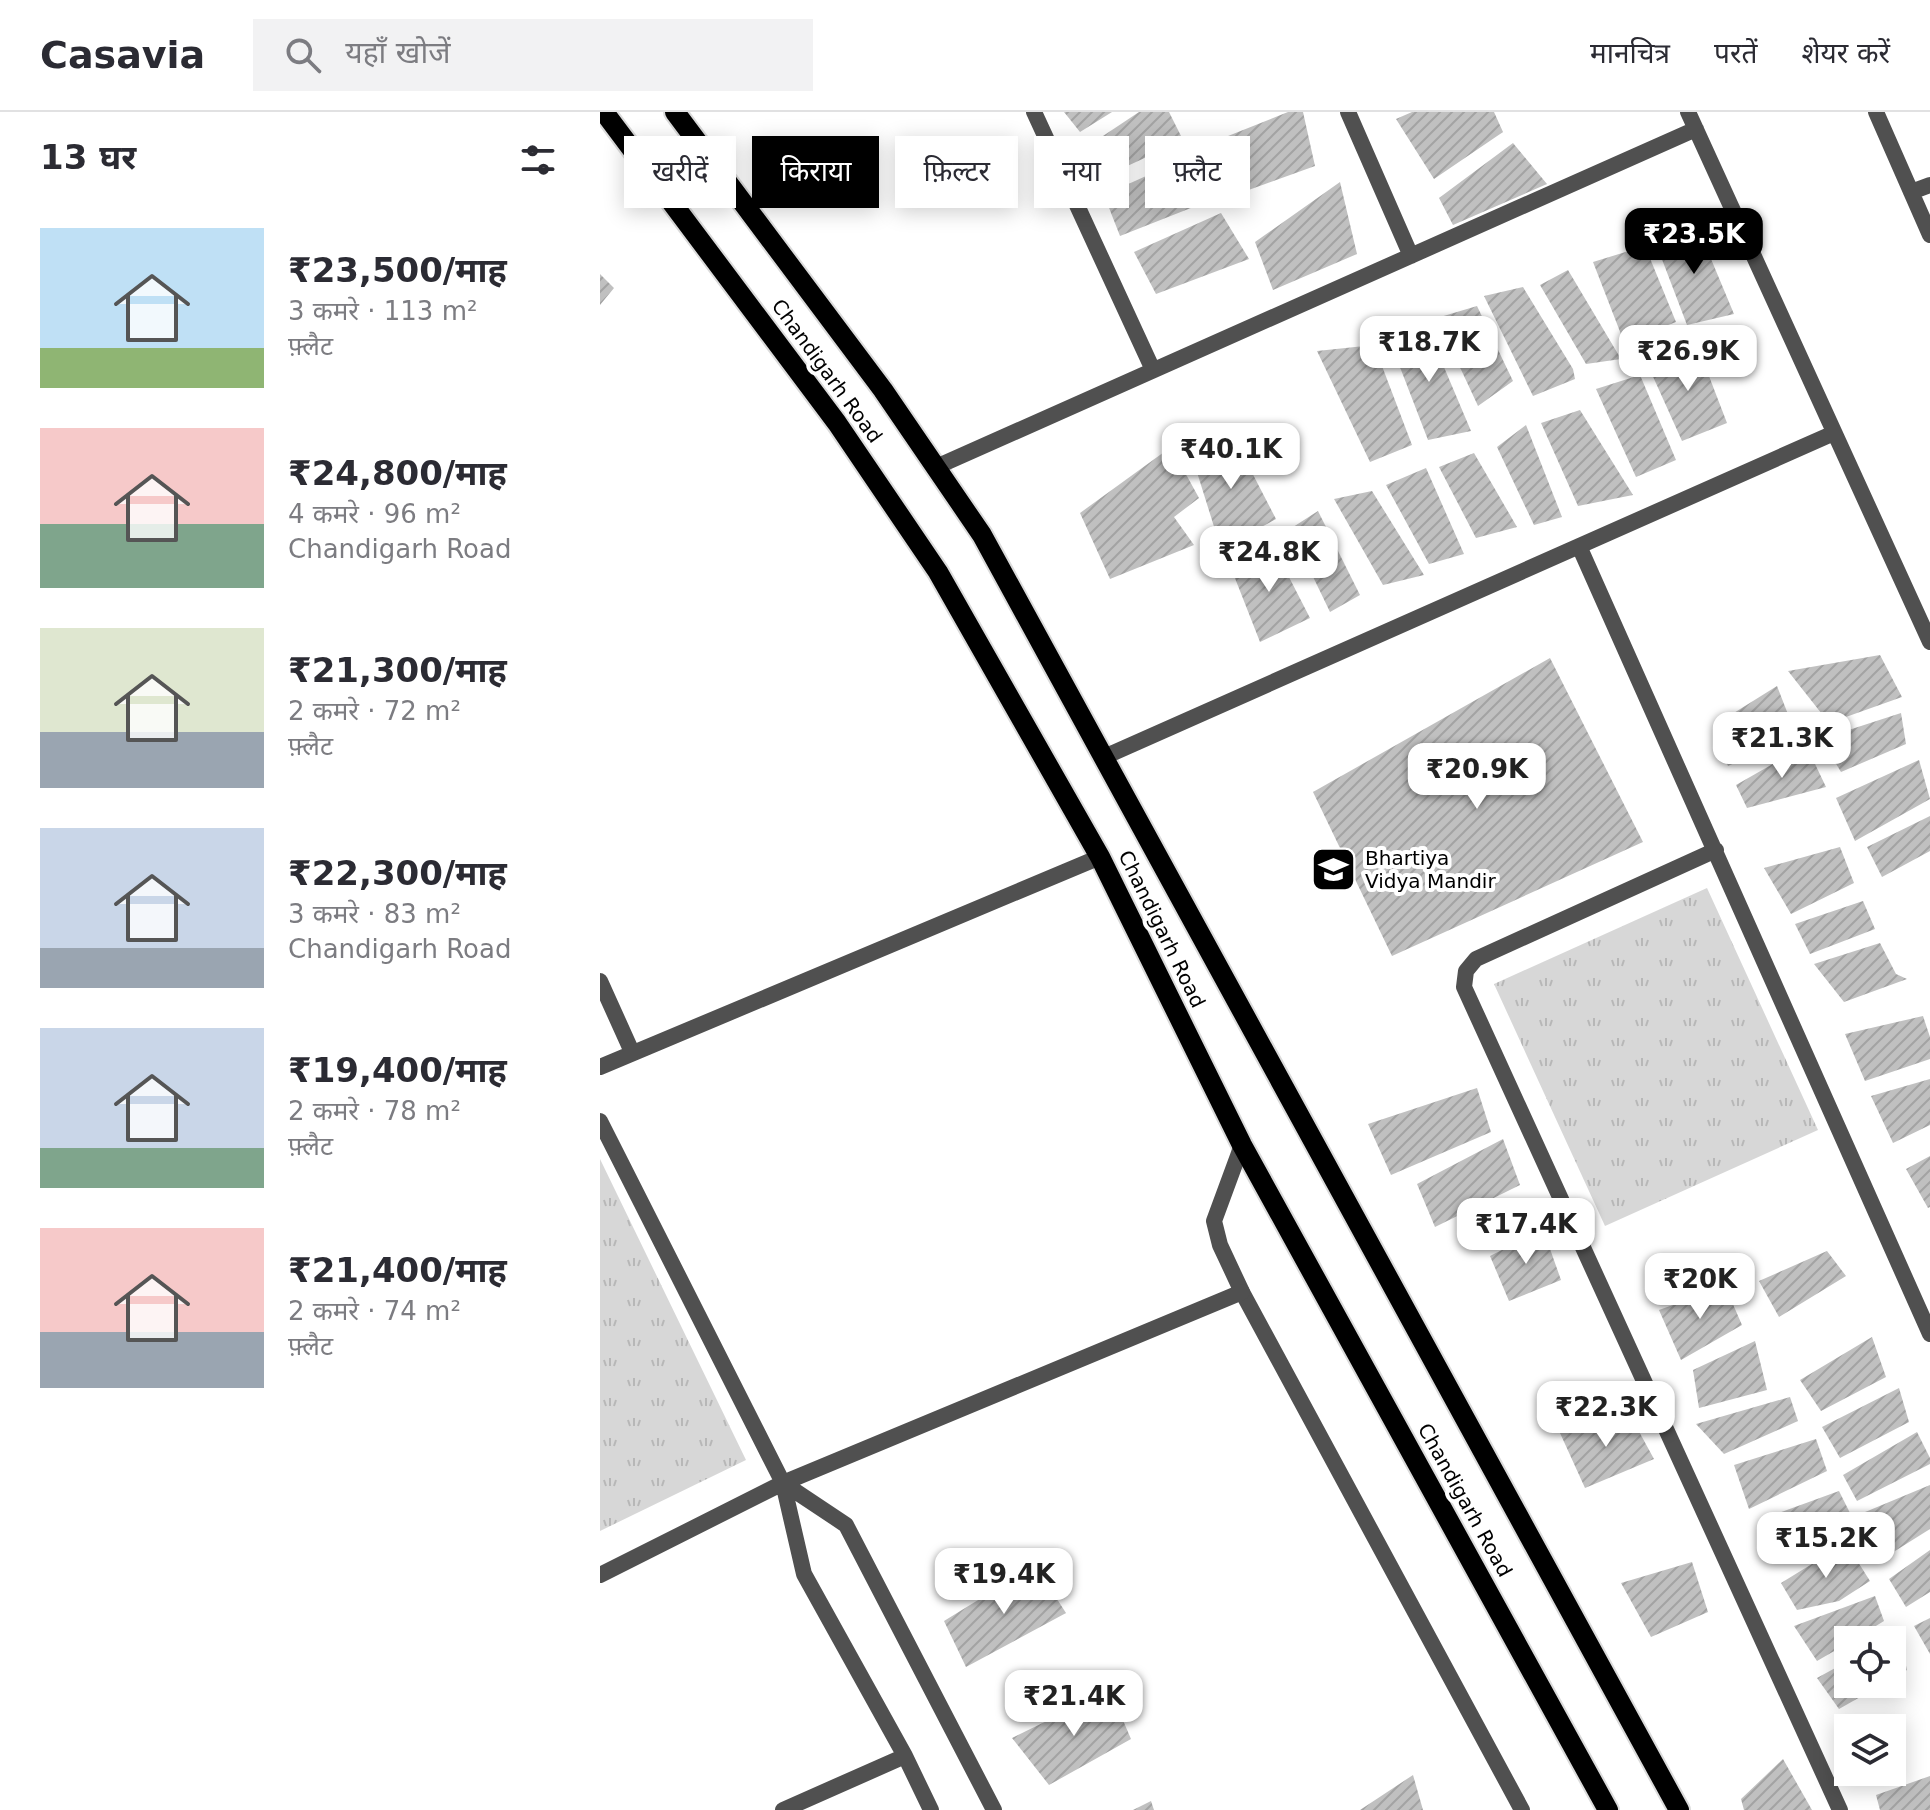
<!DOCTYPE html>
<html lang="hi">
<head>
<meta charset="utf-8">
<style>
	body { margin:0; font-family:"DejaVu Sans","Noto Sans Devanagari",sans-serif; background:#f2f2f3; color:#2b2b33; height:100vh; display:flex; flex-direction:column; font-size:30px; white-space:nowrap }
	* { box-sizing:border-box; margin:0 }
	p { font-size:26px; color:#7c7c81 }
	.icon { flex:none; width:44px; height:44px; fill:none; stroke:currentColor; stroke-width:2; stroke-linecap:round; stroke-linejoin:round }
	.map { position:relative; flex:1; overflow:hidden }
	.side { display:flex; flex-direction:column; background:#fff; width:600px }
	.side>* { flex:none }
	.guide { position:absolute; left:24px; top:24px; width:760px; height:72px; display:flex; gap:16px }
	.buttons { position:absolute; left:1234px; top:1514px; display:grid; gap:16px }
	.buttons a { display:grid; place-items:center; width:72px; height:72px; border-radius:0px; background:#fff; box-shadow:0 4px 20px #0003; font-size:40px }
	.price { position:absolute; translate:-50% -68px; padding:0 18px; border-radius:16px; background:#fff; color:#222; font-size:26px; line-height:52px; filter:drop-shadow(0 2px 4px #0008) }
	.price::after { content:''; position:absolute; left:50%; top:48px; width:24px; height:18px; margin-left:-12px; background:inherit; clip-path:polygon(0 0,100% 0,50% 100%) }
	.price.selected { background:#000; color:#fff }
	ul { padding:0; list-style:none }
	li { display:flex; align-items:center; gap:24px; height:200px; padding:0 40px }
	li span { display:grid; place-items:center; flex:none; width:224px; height:160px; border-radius:0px; color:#555 }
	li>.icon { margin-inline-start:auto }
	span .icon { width:96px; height:96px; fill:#fffc; stroke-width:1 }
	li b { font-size:34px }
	h2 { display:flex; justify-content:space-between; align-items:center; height:96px; padding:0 40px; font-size:34px }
	.chip { padding:0 28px; border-radius:0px; background:#fff; box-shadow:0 4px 20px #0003; font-size:28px; line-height:72px }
	.chip.selected { background:#000; color:#fff }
	header { display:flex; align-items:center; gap:48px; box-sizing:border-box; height:112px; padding:0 40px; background:#fff; border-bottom:2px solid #e1e1e2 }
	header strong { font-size:38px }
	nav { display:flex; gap:44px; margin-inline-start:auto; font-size:28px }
	.search { width:560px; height:72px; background:#f2f2f3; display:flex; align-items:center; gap:20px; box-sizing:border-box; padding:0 28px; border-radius:0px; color:#7c7c81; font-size:30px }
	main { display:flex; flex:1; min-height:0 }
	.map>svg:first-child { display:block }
	.park { fill:url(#park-tufts) }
	.building { fill:url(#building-hatch) }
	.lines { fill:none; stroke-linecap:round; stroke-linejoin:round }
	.primary-casing { stroke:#dbdbdb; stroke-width:24 }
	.service { stroke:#505050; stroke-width:16 }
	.minor { stroke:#505050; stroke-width:16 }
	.primary { stroke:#000; stroke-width:20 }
	.labels { text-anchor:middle; stroke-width:8; stroke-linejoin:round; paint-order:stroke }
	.street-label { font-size:20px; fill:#000; stroke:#fff }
	.poi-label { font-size:20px; fill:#000; stroke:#fff; text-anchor:start }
</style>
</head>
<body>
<header>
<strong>Casavia</strong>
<div class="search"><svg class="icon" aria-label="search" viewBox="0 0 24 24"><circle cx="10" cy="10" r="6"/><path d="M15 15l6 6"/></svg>यहाँ खोजें</div>
<nav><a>मानचित्र</a><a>परतें</a><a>शेयर करें</a></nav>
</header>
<main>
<section class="side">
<h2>13 घर<svg class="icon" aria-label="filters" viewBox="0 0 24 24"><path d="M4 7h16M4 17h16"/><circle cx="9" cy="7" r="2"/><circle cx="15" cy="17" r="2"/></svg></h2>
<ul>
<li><span style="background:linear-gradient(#bfe0f5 75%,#8fb573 0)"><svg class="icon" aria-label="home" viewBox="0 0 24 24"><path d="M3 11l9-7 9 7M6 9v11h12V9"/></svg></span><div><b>₹23,500/माह</b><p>3 कमरे · 113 m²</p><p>फ़्लैट</p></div></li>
<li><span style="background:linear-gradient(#f6c9c9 60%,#7fa58c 0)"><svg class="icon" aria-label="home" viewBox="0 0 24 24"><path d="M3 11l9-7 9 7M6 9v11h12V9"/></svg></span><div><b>₹24,800/माह</b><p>4 कमरे · 96 m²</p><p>Chandigarh Road</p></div></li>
<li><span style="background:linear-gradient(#dfe7d0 65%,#9aa5b1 0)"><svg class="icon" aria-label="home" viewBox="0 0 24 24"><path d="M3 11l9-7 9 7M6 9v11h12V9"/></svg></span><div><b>₹21,300/माह</b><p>2 कमरे · 72 m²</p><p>फ़्लैट</p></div></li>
<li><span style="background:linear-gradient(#c9d6e8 75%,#9aa5b1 0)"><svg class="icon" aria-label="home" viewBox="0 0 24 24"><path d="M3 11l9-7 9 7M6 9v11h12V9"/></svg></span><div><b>₹22,300/माह</b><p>3 कमरे · 83 m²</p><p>Chandigarh Road</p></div></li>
<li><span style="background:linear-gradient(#c9d6e8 75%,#7fa58c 0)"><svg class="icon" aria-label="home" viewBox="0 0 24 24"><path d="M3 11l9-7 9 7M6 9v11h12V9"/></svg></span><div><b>₹19,400/माह</b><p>2 कमरे · 78 m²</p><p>फ़्लैट</p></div></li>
<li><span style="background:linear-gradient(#f6c9c9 65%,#9aa5b1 0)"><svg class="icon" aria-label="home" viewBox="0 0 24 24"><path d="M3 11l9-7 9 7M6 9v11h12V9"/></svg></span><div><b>₹21,400/माह</b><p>2 कमरे · 74 m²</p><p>फ़्लैट</p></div></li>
</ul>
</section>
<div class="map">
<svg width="1330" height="1698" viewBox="0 0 1330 1698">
	<defs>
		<pattern id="park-tufts" width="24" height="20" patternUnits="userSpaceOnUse" patternTransform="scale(2)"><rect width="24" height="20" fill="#d7d7d7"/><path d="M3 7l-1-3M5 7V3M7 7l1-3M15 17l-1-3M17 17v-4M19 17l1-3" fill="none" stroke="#b7b7b7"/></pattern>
		<pattern id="building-hatch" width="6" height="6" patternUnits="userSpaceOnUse" patternTransform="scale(2)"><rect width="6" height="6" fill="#c0c0c0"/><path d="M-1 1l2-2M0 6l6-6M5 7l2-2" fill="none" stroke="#a3a3a3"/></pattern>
	</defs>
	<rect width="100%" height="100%" fill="#fff"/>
	<!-- park -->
	<path class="park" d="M1107 776 1218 1018 1005 1114 894 872Z
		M0 1047 146 1348 0 1419Z"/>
	<!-- building -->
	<path class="building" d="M464 0H512L480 20Z
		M539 0H569L583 28 506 64 482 38Z
		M688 0H703L715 54 632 84 608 32Z
		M812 0H894L903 20 834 67 796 7Z
		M913 31 947 72 853 113 839 86Z
		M597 41 606 90 520 124 504 83Z
		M740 70 757 142 673 178 655 130Z
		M621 101 649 147 556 182 534 140Z
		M1096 111 1134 202 1087 213 1055 129Z
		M1045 134 1076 210 1024 230 993 150Z
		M968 158 1021 247 986 252 940 173Z
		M0 162 14 176 0 193Z
		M923 175 973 257 975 267 933 284 884 184Z
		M877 194 913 269 878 294 837 206Z
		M827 215 871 319 828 328 788 224Z
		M774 233 812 333 770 350 717 239Z
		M1099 238 1127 311 1082 329 1046 249Z
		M1040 263 1076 348 1036 365 996 277Z
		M980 298 1033 383 978 394 941 311Z
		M926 313 962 405 934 413 897 335Z
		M631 320 676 407 621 437 591 341Z
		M571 335 599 386 574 405 594 433 510 467 480 401Z
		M874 341 917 415 876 426 839 355Z
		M826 356 864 442 829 452 786 373Z
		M772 379 824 463 783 473 734 387Z
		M718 399 760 483 730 500 690 417Z
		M672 432 710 506 660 530 631 456Z
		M1280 543 1302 585 1229 611 1188 559Z
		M950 546 1043 730 792 844 713 680Z
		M1177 574 1196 623 1128 654 1113 614Z
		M1301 601 1306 632 1241 660 1221 627Z
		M1206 633 1226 675 1147 696 1136 673Z
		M1319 648 1330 687 1255 729 1236 686Z
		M1330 704V739L1282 765 1267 735Z
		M1240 735 1254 771 1191 802 1164 756Z
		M1263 789 1275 817 1210 842 1195 812Z
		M1280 831 1296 862 1307 867 1244 890 1214 852Z
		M1323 904 1330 925V947L1265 969 1245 922Z
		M1330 967V1013L1293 1031 1271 984Z
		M877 976 891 1020 791 1063 768 1012Z
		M903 1027 920 1073 835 1115 817 1072Z
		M1330 1044V1095L1328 1096 1306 1057Z
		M943 1117 961 1168 909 1189 890 1144Z
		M1227 1139 1246 1164 1179 1205 1159 1169Z
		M1125 1174 1142 1213 1081 1248 1059 1198Z
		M1272 1225 1286 1265 1221 1299 1200 1268Z
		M1155 1229 1167 1278 1099 1296 1093 1258Z
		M1299 1276 1309 1310 1240 1346 1222 1315Z
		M1190 1285 1198 1309 1124 1342 1096 1312Z
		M1030 1303 1054 1347 985 1376 960 1321Z
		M1317 1320 1330 1346V1352L1257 1389 1243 1363Z
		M1216 1327 1227 1359 1149 1397 1134 1353Z
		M1330 1373V1417L1279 1449 1258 1403Z
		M1239 1379 1257 1415 1182 1446 1162 1407Z
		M1246 1431 1270 1469 1239 1489 1197 1498 1181 1471Z
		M1330 1438V1480L1306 1495 1289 1467Z
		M1092 1450 1108 1500 1051 1525 1021 1471Z
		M435 1453 466 1501 366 1555 344 1509Z
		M1275 1484 1284 1509 1253 1528H1248V1531L1217 1549 1194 1514Z
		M1330 1506V1542L1314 1514Z
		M1299 1522 1307 1558 1292 1567V1528H1288Z
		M1248 1549V1572H1283L1239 1597 1217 1566Z
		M510 1578 531 1627 449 1673 412 1626Z
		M1183 1647 1212 1698H1144L1141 1687Z
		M813 1663 823 1698H760Z
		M1330 1664V1698H1280L1276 1683Z
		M551 1689 554 1698H533Z"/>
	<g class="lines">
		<defs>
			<path id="primary" d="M4 0 237 311 338 460 500 745 642 1033 1008 1698
				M75 0 283 278 382 423 1079 1698"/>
		</defs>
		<!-- primary casing -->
		<use href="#primary" class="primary-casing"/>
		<!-- service -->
		<path class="service" d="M642 1033 614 1109 620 1133 642 1180 922 1698"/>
		<!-- minor -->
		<path class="minor" d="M434 0 553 258
			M748 0 811 144
			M1088 0 1330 530
			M1276 0 1330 123
			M1311 80 1330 73
			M336 355 1096 17
			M979 434 1330 1222
			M504 645 1234 321
			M1116 738 876 847 866 859 864 875 1240 1698
			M0 869 32 940
			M0 955 500 745
			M0 1009 183 1371 204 1462 305 1644 331 1698
			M183 1371 246 1413 394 1698
			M0 1463 183 1371 642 1180
			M183 1698 305 1644"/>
		<!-- primary -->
		<use href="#primary" class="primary"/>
	</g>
	<!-- icons -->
	<defs>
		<symbol id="school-square" viewBox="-11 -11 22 22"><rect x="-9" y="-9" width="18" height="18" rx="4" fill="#000" stroke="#fff"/><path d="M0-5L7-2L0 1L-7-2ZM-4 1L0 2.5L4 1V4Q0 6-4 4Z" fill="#fff"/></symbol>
	</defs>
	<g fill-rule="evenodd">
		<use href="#school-square" x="708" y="732" width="51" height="51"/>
	</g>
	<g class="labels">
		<!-- street labels -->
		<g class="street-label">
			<text transform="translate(227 259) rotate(54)" y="7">Chandigarh Road</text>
			<text transform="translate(562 817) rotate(64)" y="7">Chandigarh Road</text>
			<text transform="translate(865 1388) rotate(61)" y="7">Chandigarh Road</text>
		</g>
		<!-- poi labels -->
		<g class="poi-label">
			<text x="765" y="753">Bhartiya<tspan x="765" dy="23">Vidya Mandir</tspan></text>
		</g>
	</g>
</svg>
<div class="buttons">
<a><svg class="icon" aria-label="locate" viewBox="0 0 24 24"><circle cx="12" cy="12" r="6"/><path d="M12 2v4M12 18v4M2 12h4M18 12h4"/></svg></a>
<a><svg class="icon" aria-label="layers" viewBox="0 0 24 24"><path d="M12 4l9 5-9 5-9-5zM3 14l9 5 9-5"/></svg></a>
</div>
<b class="price selected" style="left:1094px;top:164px">₹23.5K</b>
<b class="price" style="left:829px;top:272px">₹18.7K</b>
<b class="price" style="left:1088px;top:281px">₹26.9K</b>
<b class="price" style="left:631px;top:379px">₹40.1K</b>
<b class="price" style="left:669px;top:482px">₹24.8K</b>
<b class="price" style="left:1182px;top:668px">₹21.3K</b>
<b class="price" style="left:877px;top:699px">₹20.9K</b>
<b class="price" style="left:926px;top:1154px">₹17.4K</b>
<b class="price" style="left:1100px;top:1209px">₹20K</b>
<b class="price" style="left:1006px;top:1337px">₹22.3K</b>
<b class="price" style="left:1226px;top:1468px">₹15.2K</b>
<b class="price" style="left:404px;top:1504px">₹19.4K</b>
<b class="price" style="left:474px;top:1626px">₹21.4K</b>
<div class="guide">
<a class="chip">खरीदें</a>
<a class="chip selected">किराया</a>
<a class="chip">फ़िल्टर</a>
<a class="chip">नया</a>
<a class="chip">फ़्लैट</a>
</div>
</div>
</main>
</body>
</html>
